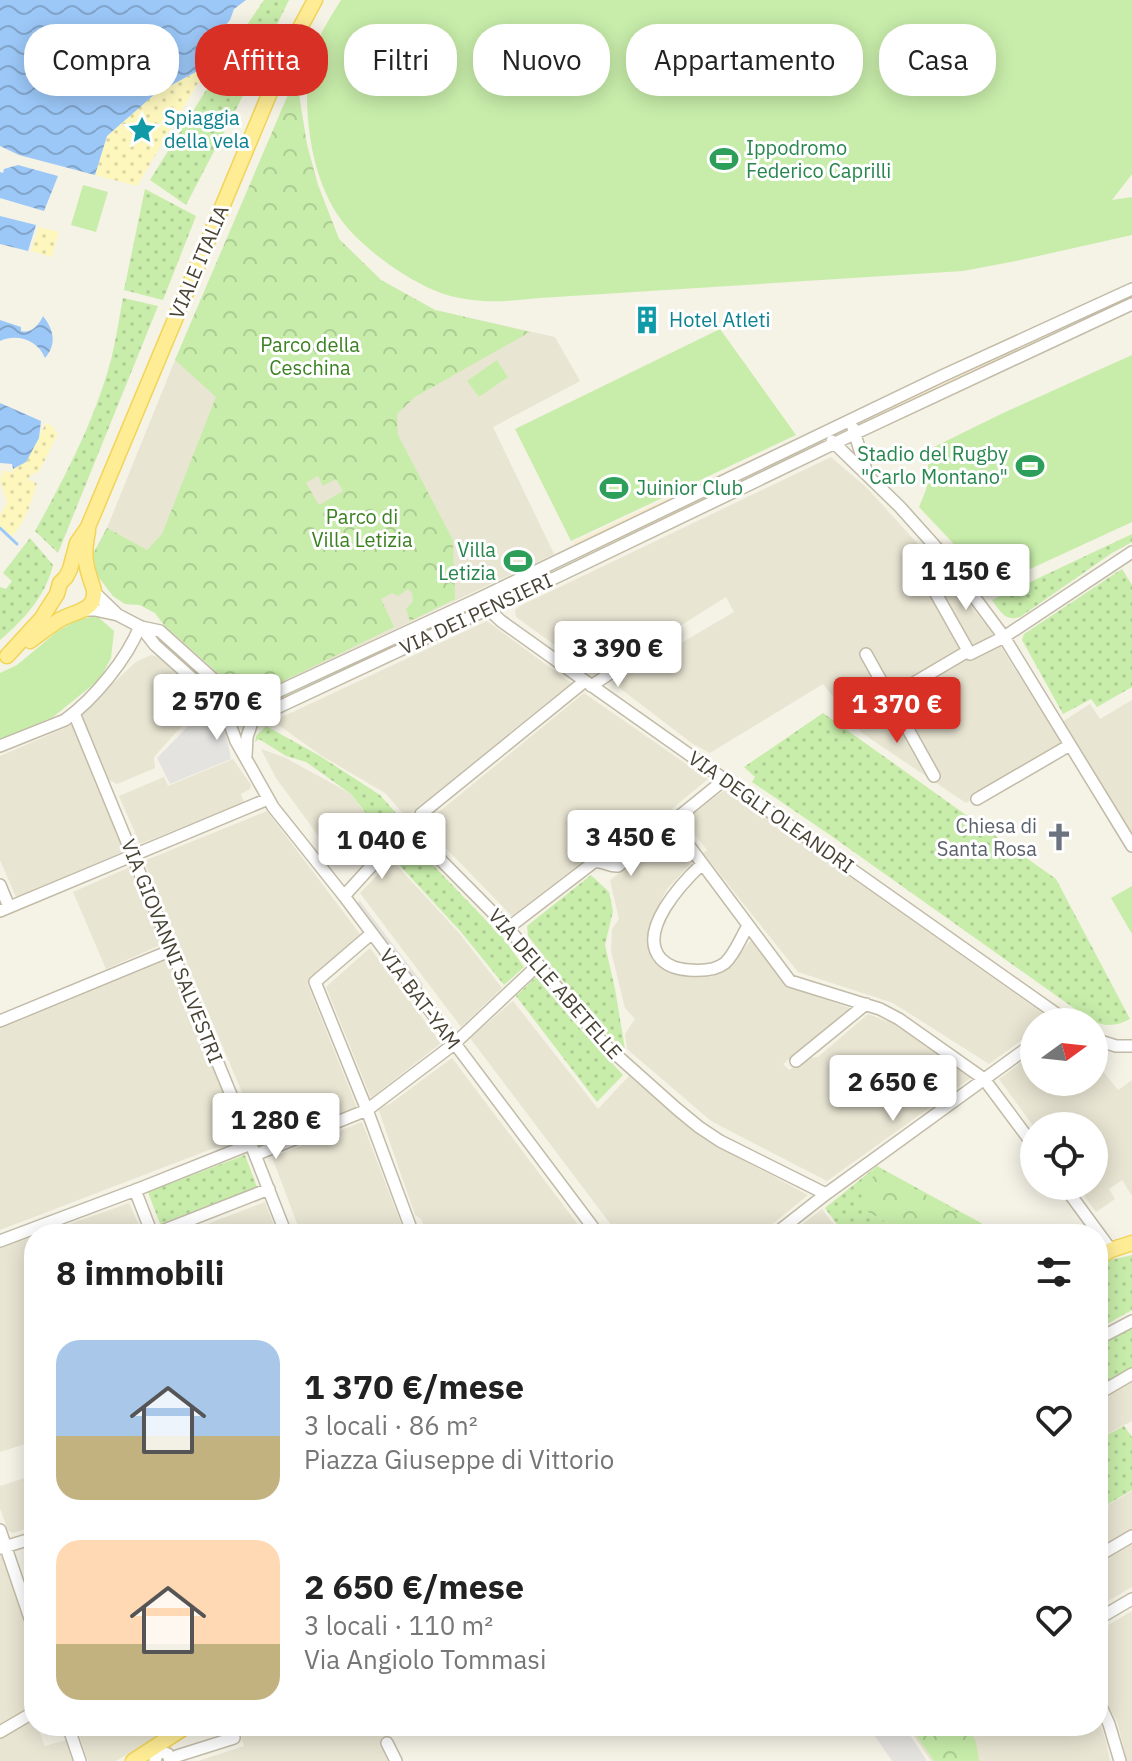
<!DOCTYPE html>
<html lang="it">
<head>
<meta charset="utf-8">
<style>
	body { margin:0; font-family:"IBM Plex Sans",sans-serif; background:#f6f6f6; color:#222; height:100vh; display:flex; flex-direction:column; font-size:30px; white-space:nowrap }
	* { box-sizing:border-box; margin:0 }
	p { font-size:26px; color:#767676 }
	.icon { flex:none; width:44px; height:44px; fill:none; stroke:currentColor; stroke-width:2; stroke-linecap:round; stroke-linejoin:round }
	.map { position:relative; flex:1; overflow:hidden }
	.panel { position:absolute; left:24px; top:1224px; width:1084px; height:512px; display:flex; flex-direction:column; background:#fff; border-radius:32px; box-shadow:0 4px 20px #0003 }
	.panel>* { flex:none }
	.banner { position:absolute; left:24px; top:24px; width:1084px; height:72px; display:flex; gap:16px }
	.needle { width:52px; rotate:75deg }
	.buttons { position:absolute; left:1020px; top:1008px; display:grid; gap:16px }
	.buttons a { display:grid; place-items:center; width:88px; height:88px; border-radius:50%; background:#fff; box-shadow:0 4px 20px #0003; font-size:40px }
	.price { position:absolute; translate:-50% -68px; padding:0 18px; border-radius:8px; background:#fff; color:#222; font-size:26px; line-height:52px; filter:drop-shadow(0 2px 4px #0008) }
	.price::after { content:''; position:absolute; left:50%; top:48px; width:24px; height:18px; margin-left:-12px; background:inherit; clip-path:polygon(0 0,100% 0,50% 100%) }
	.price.current { background:#d93025; color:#fff }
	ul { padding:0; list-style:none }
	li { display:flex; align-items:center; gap:24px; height:200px; padding:0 32px }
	li span { display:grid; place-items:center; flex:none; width:224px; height:160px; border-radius:24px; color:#555 }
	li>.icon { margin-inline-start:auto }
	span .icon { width:96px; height:96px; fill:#fffc; stroke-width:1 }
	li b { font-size:34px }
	h2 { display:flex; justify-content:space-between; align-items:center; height:96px; padding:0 32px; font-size:34px }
	.tag { padding:0 28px; border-radius:32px; background:#fff; box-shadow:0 4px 20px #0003; font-size:28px; line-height:72px }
	.tag.current { background:#d93025; color:#fff }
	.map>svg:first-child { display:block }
	.residential { fill:#e9e5d3 }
	.commercial { fill:#f9eccf }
	.grass { fill:url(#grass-dots) }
	.forest { fill:url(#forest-crowns); fill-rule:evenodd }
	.sand { fill:url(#sand-dots) }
	.garden { fill:#c8edaa }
	.parking { fill:#e5e3df }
	.water { fill:url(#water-waves) }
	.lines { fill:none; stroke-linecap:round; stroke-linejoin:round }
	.stream { stroke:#9cc8f8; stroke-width:3 }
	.minor-casing { stroke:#c1bba7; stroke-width:14 }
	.major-casing { stroke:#f1d458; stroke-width:17 }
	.minor { stroke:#fff; stroke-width:11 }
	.major { stroke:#ffed95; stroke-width:14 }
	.labels { text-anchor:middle; stroke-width:6; stroke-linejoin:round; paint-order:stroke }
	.culture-label { font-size:20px; fill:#0d838f; stroke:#fff; text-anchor:start }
	.leisure-label { font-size:20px; fill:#27864d; stroke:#fff; text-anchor:start }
	.street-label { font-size:20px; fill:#484334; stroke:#fff }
	.park-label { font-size:20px; fill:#3b8121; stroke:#fff }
	.worship-label { font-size:20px; fill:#5b616d; stroke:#fff; text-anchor:end }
</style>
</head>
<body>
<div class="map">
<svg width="1132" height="1761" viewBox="0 0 1132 1761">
	<defs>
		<pattern id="grass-dots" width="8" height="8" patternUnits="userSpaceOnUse" patternTransform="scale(2)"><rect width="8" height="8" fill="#c8edaa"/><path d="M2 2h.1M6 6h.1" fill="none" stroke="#adcc93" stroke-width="1.8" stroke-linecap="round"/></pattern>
		<pattern id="forest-crowns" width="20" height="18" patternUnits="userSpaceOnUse" patternTransform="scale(2)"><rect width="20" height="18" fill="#c8edaa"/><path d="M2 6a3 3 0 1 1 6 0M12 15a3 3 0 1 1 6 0" fill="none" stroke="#adcc93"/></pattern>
		<pattern id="sand-dots" width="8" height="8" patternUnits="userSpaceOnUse" patternTransform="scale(2)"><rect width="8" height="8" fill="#fdf7be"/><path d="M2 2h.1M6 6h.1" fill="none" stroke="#dad5a4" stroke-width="1.8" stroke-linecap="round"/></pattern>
		<pattern id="water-waves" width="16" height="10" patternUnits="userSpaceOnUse" patternTransform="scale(2)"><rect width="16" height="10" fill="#9cc8f8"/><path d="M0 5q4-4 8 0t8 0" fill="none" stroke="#81a4ca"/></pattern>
	</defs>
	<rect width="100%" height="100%" fill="#f5f2e6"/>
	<!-- residential -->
	<path class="residential" d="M296 76 307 145 318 185 339 239 381 280 435 310 555 337 580 381 493 427 554 554 247 699 164 625 155 613 140 605 125 604 113 596 97 575 93 554 107 528 175 360Z
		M831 457 867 488 939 567 991 631 1063 746 966 803 862 733 823 684 710 753 693 744 613 683 734 612 726 597 637 653 596 675 516 617 515 610 520 606Z
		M487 621 571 683 406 817 385 793 322 756 277 724 282 717Z
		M151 655 158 657 205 700 154 757 155 768 117 784 109 780 81 713 136 662Z
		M584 693 708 779 616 855 605 844 512 916 430 832 428 821Z
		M1132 700V833L1062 722 1090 704 1100 719Z
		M72 725 125 851 16 897 0 860V756Z
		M261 749 286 758 351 794 367 816 366 824 331 853 276 778Z
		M233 759 251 785 250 789 241 794 244 802 140 844 119 796 164 777 168 786Z
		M726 789 1051 1019 1046 1022H1034V1031L989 1064 893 1003 798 972 703 853 707 850 684 821Z
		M267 811 360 934 307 983 357 1108 264 1144 144 861Z
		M670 835 693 861 667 889 651 920 648 942 658 960 676 973 710 977 729 967 752 939 795 989 852 1009 783 1064 789 1070 808 1058 818 1057 868 1014 894 1024 971 1078 827 1181 711 1121 627 1049 625 1034 635 1019 625 1008 611 951 612 929 619 919 610 880Z
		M392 860 459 933 502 988 461 1027 360 893Z
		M130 867 163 944 106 969 73 892Z
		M370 948 441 1043 371 1098 326 987Z
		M169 959 243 1137 0 1230V1029Z
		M513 1001 598 1109 629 1076 709 1142 808 1195 760 1234H618L470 1038Z
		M1034 1053V1082H1094V1060L1118 1090 1132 1080V1196L1122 1180 1109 1189 1115 1199 1096 1212 1077 1186H1094V1126L1034 1127 999 1079Z
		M452 1058 585 1234H427L421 1219 415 1215 378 1108 390 1104Z
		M362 1122 405 1234H301L272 1157Z
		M265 1202 277 1234H181Z
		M129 1203 143 1234H47V1232Z
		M822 1209 841 1234H790Z
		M29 1237 34 1251V1471L25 1444 0 1452V1248Z
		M1132 1379V1421L1103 1436H1098V1398Z
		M34 1475V1526L13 1533 8 1531 0 1508V1486Z
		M1132 1491V1587L1098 1607V1511Z
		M2 1552 34 1646V1648L28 1651 34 1670V1706L0 1725V1553Z
		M1132 1611V1761H1127L1117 1721 1098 1690V1631Z
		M32 1716 34 1726H37L45 1746 66 1740 73 1761H0V1735Z
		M1098 1719 1106 1741 1110 1761H931L907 1726H1098Z
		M76 1726H174L116 1761H88Z
		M238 1726H382L388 1739 380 1744 388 1761H198L244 1746Z"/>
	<!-- commercial -->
	<path class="commercial" d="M1132 282V304L581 558 574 542Z"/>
	<!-- grass -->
	<path class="grass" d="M264 0H289L263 53H258L243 39 242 32Z
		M255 60 258 67 186 205 150 180 213 79 233 91 251 62Z
		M145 189 196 216 163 300 124 290Z
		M123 298 158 306 58 553 35 531C65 477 95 420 111 360 116 339 119 319 123 298Z
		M1132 534V542L1112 553 1020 617C1005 622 1000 611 992 600Z
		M30 538 53 565C46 595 24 620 0 640V587L6 589 12 581 3 573Z
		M1122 569 1132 585V687L1097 707 1091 699 1063 714 1022 640 1024 634Z
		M823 713 1056 879 1130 1019C1117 1026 1106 1027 1092 1021L830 835 752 782 755 777 744 767Z
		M266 726 320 756 380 795 401 819 376 842 363 828 368 821V816L351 794 306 762 286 756 259 739 255 742 256 736Z
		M405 836 504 939 524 967 504 985 461 932 390 855Z
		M591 875 609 892 613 911 605 945 615 989 625 1049 600 1028 528 936 527 926Z
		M536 977 572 1020 623 1075 597 1102 516 996Z
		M245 1155 257 1187 160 1224 148 1192Z
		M877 1166 1001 1234 868 1212 908 1234H844L825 1208Z
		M1132 1255V1310L1098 1329V1269L1110 1260Z
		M1132 1328V1369L1098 1391V1347Z
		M1124 1426 1132 1437V1490L1098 1510V1437H1103Z"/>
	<!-- forest -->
	<path class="forest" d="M296 76 307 145 318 185 339 239 381 280 435 310 530 332 415 397 397 414 398 435 453 540 455 599 410 621 406 609 413 601 412 593 408 589 398 596 392 593 381 599 394 627 247 699 164 625 155 613 140 605 125 604 113 596 97 575 93 554 107 528 147 550 162 534 216 397 175 360ZM318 476 323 486 336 479 343 491 319 505 306 483Z
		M882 1171 996 1234H908L868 1212 861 1198 866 1181Z
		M910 1726H967L976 1742 979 1761H934Z"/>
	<!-- sand -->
	<path class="sand" d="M208 66 137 186 95 175 107 136 155 94Z
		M39 227 59 232 52 257 31 251Z
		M46 423 55 428 54 431 58 433 40 470 29 477V480L37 483C31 503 26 521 12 536L0 527V515L7 503 0 481 3 470 12 473 13 469 26 462Z"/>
	<!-- garden -->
	<path class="garden" d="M341 0H1132V174L1112 200 1132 197V235L1016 261 963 271 540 298C509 301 486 304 455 297 417 289 358 247 337 214 313 176 306 128 307 84 308 78 307 71 308 66 311 48 331 16 341 0Z
		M83 185 108 192 96 232 71 225Z
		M720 329 796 435 571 541 515 429Z
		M1132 355V522L989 588 951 541 919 507 926 490 929 456 934 447 1001 414Z
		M497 360 508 377 479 397 467 381Z
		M97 616 114 631 111 658 100 679 53 717 0 740V673L17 665 58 631 79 619Z
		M1132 886V934L1111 898Z"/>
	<!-- parking -->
	<path class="parking" d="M207 707 225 728 231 759 170 784 157 758Z
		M359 900 423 984 420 993 357 909Z
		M868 1726H904L927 1761H892Z"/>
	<!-- water -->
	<path class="water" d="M0 0H246L234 9 230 20 219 33 201 69 155 94 107 136 95 175 19 155 0 146Z
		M18 165 58 176 44 211 0 198V172L3 173 4 169Z
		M0 216 36 225 28 251 0 244Z
		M43 316C54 330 57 344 45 358 38 340 17 333 0 341V320L21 327V331C31 334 39 325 43 316Z
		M0 403 41 421 39 438 26 462 13 469 12 464 0 463Z"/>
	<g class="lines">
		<!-- stream -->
		<path class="stream" d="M0 528 17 544"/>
		<defs>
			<path id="minor" d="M853 428 867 473
				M832 441 900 507 943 555 1004 637 1132 846
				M930 583 970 654 1004 637 1132 552
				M94 592 118 615
				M486 607 501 621 585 681 1068 1022
				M83 610H95L118 615 141 627 160 631 240 703 251 704 478 599 942 376 1132 289
				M141 627 155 645 224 707 238 717 253 719 563 574 856 433 1132 304
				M866 654 890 697 968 651
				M591 686 626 663
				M890 697 934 776
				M224 708 236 741 273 807 344 896 598 1234
				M74 713 243 1124 286 1234
				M0 746 65 720C94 699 127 659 140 626
				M246 756 247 737 253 719
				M977 799 1070 745
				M672 823 790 981 880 1009 899 1019 984 1079 1034 1146
				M417 836 508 928 603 1043 677 1109 699 1127 720 1141 826 1194
				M417 836 416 824 421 814 585 681
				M702 864C683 882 636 931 661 959 669 967 678 969 689 970 701 971 715 971 725 963 735 954 741 937 748 926
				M0 885 9 907
				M344 896 396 839 404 835 417 836
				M0 911 268 799
				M508 928 594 862C603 860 609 867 618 866L724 780
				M371 934 315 982 367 1110 413 1234
				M0 1021 172 950
				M1094 1039 1116 1046H1132
				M796 1061 866 1004
				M255 1155 367 1110 454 1044 537 966
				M1064 1186 1111 1250 1118 1246
				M135 1190 152 1234
				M154 1234 269 1189
				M775 1234 826 1194 1034 1043
				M0 1241 141 1188 251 1144
				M1098 1339 1132 1321
				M1098 1394 1132 1374
				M0 1530 34 1630
				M1 1548 34 1538
				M1098 1556 1132 1536
				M1098 1619 1132 1599
				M1098 1700 1109 1724 1120 1761
				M68 1726 80 1761
				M0 1732 34 1712
				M387 1743 396 1761
				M170 1760 177 1756 234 1738 230 1726
				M155 1761 157 1754 161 1752 168 1754 170 1761"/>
			<path id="major" d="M30 641C40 634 51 625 61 619 70 614 83 612 90 605 94 600 95 593 93 587 85 564 83 556 88 531
				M7 656 41 619 57 594 60 583 66 577 70 569 77 543 88 527 287 52 315 0
				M1098 1258 1111 1250 1132 1243
				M133 1761 187 1726"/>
		</defs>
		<!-- minor casing -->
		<use href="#minor" class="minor-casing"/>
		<!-- major casing -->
		<use href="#major" class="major-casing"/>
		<!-- minor -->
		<use href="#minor" class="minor"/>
		<!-- major -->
		<use href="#major" class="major"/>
	</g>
	<!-- icons -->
	<defs>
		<symbol id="sight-bare" viewBox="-9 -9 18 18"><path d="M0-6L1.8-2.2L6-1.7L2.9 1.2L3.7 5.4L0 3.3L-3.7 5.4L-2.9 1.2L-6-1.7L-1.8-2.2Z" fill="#0f9aa8" stroke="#fff" stroke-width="2.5" paint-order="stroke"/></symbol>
		<symbol id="stadium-bare" viewBox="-9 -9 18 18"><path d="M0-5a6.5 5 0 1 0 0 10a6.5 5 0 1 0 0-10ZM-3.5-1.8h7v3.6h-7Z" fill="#2e9e5b" stroke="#fff" stroke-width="2.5" paint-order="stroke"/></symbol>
		<symbol id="building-bare" viewBox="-9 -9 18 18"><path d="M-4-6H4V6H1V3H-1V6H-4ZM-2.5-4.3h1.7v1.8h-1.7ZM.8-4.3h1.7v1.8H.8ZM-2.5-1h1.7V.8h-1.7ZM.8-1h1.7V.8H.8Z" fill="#0f9aa8" stroke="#fff" stroke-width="2.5" paint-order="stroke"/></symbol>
		<symbol id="church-bare" viewBox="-9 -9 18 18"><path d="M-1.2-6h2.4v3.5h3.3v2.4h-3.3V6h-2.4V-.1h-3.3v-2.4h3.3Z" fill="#6b7280" stroke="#fff" stroke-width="2.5" paint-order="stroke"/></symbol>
	</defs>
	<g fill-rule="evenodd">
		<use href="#sight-bare" x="122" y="110" width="40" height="40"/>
		<use href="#stadium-bare" x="704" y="139" width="40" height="40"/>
		<use href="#building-bare" x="627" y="300" width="40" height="40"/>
		<use href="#stadium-bare" x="1010" y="446" width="40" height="40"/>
		<use href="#stadium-bare" x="594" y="468" width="40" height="40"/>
		<use href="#stadium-bare" x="498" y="541" width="40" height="40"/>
		<use href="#church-bare" x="1039" y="817" width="40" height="40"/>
	</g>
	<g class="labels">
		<!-- culture labels -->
		<g class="culture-label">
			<text x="164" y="125">Spiaggia<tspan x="164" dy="23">della vela</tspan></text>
			<text x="669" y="327">Hotel Atleti</text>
		</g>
		<!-- leisure labels -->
		<g class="leisure-label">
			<text x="746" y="155">Ippodromo<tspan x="746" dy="23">Federico Caprilli</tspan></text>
			<text x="1008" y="461" text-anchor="end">Stadio del Rugby<tspan x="1008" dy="23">"Carlo Montano"</tspan></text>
			<text x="636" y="495">Juinior Club</text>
			<text x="496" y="557" text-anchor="end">Villa<tspan x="496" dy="23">Letizia</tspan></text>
		</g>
		<!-- street labels -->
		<g class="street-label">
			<text transform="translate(199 262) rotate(-67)" y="7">VIALE ITALIA</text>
			<text transform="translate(476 614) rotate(-25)" y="7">VIA DEI PENSIERI</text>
			<text transform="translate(771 812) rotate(35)" y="7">VIA DEGLI OLEANDRI</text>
			<text transform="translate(172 951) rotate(68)" y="7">VIA GIOVANNI SALVESTRI</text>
			<text transform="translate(555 984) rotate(49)" y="7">VIA DELLE ABETELLE</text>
			<text transform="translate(420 999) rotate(53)" y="7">VIA BAT-YAM</text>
		</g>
		<!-- park labels -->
		<g class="park-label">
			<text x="310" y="352">Parco della<tspan x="310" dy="23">Ceschina</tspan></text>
			<text x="362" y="524">Parco di<tspan x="362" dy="23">Villa Letizia</tspan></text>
		</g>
		<!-- worship labels -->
		<g class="worship-label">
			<text x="1037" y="833">Chiesa di<tspan x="1037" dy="23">Santa Rosa</tspan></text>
		</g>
	</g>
</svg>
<div class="buttons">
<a><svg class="needle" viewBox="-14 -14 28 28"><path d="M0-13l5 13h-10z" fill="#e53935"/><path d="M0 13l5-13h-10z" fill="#767676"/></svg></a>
<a><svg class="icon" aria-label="locate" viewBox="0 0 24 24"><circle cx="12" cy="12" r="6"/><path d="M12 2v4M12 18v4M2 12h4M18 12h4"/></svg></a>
</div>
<b class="price" style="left:966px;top:612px">1 150 €</b>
<b class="price" style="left:618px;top:689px">3 390 €</b>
<b class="price" style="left:217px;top:742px">2 570 €</b>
<b class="price current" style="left:897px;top:745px">1 370 €</b>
<b class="price" style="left:631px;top:878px">3 450 €</b>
<b class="price" style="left:382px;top:881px">1 040 €</b>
<b class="price" style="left:893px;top:1123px">2 650 €</b>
<b class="price" style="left:276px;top:1161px">1 280 €</b>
<div class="banner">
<a class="tag">Compra</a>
<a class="tag current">Affitta</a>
<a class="tag">Filtri</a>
<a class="tag">Nuovo</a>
<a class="tag">Appartamento</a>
<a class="tag">Casa</a>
</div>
<section class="panel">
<h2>8 immobili<svg class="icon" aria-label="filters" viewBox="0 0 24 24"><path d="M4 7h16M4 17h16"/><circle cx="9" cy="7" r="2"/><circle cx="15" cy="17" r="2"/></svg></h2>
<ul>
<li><span style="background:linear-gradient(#a9c7e8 60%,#c2b280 0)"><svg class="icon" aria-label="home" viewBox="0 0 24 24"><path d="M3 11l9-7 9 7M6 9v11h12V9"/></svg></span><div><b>1 370 €/mese</b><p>3 locali · 86 m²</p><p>Piazza Giuseppe di Vittorio</p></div><svg class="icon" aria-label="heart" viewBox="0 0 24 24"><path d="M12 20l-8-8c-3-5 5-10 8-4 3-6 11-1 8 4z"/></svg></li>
<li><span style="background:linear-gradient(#ffd9b3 65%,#c2b280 0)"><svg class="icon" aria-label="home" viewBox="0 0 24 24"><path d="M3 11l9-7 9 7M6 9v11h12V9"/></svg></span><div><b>2 650 €/mese</b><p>3 locali · 110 m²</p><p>Via Angiolo Tommasi</p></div><svg class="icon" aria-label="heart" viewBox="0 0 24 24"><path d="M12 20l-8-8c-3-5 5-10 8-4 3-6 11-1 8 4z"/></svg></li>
</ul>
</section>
</div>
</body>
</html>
